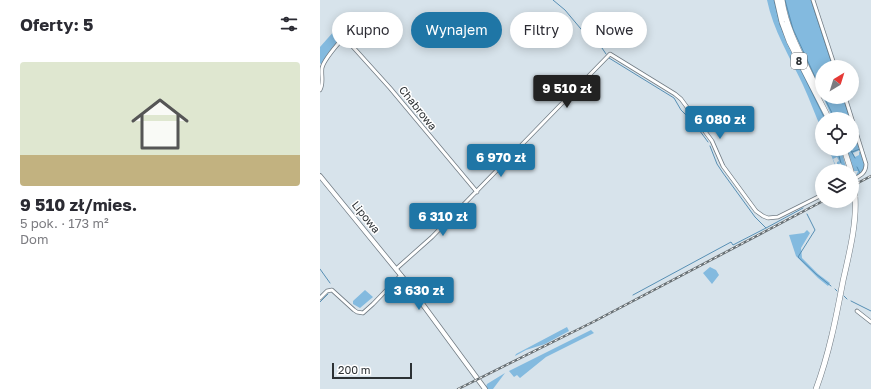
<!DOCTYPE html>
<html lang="pl">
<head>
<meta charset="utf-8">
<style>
	body { margin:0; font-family:"Golos Text",sans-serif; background:#f7f7f7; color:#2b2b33; height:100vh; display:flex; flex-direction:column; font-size:15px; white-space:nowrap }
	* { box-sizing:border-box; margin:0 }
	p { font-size:13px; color:#7c7c81 }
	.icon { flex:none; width:22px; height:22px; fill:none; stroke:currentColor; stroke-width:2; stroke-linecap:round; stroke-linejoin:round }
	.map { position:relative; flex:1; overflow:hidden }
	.sheet { display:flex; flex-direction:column; background:#fff; width:320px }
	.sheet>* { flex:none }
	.top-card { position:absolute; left:12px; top:12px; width:380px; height:36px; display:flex; gap:8px }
	.needle { width:26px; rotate:38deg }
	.fabs { position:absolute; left:495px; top:60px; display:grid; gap:8px }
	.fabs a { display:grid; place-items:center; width:44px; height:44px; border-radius:50%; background:#fff; box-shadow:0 2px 10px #0003; font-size:20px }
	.scale { position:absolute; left:12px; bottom:10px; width:80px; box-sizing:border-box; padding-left:4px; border:2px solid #2c3134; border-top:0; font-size:11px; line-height:14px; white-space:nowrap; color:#2c3134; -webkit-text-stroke:3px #fff; paint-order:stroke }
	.price { position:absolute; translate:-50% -34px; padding:0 9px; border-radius:4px; background:#1f76a6; color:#fff; font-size:13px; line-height:26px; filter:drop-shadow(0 1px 2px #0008) }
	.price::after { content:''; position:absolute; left:50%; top:24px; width:12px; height:9px; margin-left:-6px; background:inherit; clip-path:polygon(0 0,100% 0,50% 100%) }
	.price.on { background:#222; color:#fff }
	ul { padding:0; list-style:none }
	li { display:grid; align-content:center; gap:8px; height:212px; padding:0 20px }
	li span { display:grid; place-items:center; height:124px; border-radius:4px; color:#555 }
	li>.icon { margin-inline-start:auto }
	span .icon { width:72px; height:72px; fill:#fffc; stroke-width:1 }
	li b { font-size:17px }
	h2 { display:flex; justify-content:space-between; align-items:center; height:48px; padding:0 20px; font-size:17px }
	.tag { padding:0 14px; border-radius:18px; background:#fff; box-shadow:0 2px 10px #0003; font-size:14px; line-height:36px }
	.tag.on { background:#1f76a6; color:#fff }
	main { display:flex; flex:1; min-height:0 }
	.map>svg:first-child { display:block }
	.green { fill:#83badf }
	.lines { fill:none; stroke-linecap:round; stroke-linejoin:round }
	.stream { stroke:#578fb4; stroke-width:1 }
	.minor-casing { stroke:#727c84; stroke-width:4.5 }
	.tertiary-casing { stroke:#727c84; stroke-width:5.5 }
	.trunk-casing { stroke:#727c84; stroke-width:6 }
	.minor { stroke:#fff; stroke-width:3 }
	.tertiary { stroke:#fff; stroke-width:4 }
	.trunk { stroke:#fff; stroke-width:5 }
	.rail-casing { stroke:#687074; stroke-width:2.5 }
	.rail { stroke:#fff; stroke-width:1; stroke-dasharray:3; stroke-linecap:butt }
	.trunk-bridge-casing { stroke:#727c84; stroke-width:6; stroke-linecap:butt }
	.trunk-bridge { stroke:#fff; stroke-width:5 }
	.labels { text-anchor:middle; stroke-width:3; stroke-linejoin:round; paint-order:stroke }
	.shield { fill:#fff; stroke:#6b6f71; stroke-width:1 }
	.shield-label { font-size:10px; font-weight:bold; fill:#2c3134 }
	.street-label { font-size:11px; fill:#2c3134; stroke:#fff }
</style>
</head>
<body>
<main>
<section class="sheet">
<h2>Oferty: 5<svg class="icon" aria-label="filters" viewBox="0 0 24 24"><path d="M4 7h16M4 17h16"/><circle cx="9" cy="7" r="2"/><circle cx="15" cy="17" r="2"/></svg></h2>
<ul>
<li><span style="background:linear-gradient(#dfe7d0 75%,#c2b280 0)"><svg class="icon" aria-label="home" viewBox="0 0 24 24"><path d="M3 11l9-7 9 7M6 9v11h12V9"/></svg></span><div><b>9 510 zł/mies.</b><p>5 pok. · 173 m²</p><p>Dom</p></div></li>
</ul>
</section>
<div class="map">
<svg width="551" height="389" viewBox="0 0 551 389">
	<rect width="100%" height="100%" fill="#d7e3eb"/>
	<!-- green -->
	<path class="green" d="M447 0H455L460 23 507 119H502V130C495 115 490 100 483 85 470 57 453 30 447 0Z
		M464 0H492L514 67H502V95L471 25Z
		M15 30 22 36 2 65 0 63V47Z
		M503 97H524L531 119H513Z
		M532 122 540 150 533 153 535 157 539 155V152H542C545 167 547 169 535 178L538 171H533L526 149H532Z
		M509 149H521L527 171H522L521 163 519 164 521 171H520L517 165V162L519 161 517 157 513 159 518 171H517Z
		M487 230 490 233 481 248 482 258 498 274 510 283 508 286 498 278 476 256 469 235 484 233Z
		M390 267 396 270 399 275 392 284 383 273Z
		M45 290 53 297 40 308 33 304V301Z
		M247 327 249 331 225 344 206 350 195 356 196 354Z
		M271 330 274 333 226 357 200 378 197 375 194 377 189 371Z
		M185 373 173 389H168L166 387 167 384Z"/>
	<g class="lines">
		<!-- stream -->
		<path class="stream" d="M233 0 245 10 266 35 282 48 286 54
			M454 0 460 25 466 39
			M465 0 473 29 502 92
			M491 0 513 67
			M468 44 505 119
			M289 58 354 98 361 110 374 123 388 142
			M504 97 515 119
			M523 97 530 119
			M532 125 535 134
			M390 146 397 164 403 173 435 217 446 228 483 208
			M517 149 521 163
			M530 149 535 158
			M532 152 540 149
			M537 167 540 173
			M487 214 495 230 478 257 496 274 511 286
			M0 269 10 283
			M515 289 517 291
			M313 295 411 242 413 245 446 228
			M524 296 527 299
			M531 301 551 311
			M0 302 8 294"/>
		<defs>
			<path id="minor" d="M493 0 515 67
				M0 90C4 83 1 76 2 68 4 59 18 44 24 37L70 88 157 192
				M525 97 546 164C546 174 539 176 532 180
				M76 269 112 237 290 54 355 94 361 99 392 141 403 166 436 211 443 216 448 218 458 217 502 195
				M0 298 7 291 12 290 34 310 37 312 43 313 53 304 81 275
				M537 311 551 322"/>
			<path id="tertiary" d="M0 176 84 279 165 389"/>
			<path id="trunk" d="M457 0 462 22 469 41 509 119
				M462 0C467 34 487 65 500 95
				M524 149 531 171
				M496 389C509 354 516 318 523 281 529 254 537 224 535 196"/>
		</defs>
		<!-- minor casing -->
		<use href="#minor" class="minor-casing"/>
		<!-- tertiary casing -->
		<use href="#tertiary" class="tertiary-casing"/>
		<!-- trunk casing -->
		<use href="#trunk" class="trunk-casing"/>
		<!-- minor -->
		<use href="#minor" class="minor"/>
		<!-- tertiary -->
		<use href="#tertiary" class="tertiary"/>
		<!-- trunk -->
		<use href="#trunk" class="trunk"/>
		<defs>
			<path id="rail" d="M532 186 551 176
				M138 389 273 322 503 201"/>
		</defs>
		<!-- rail casing -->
		<use href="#rail" class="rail-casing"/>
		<!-- rail -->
		<use href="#rail" class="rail"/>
		<defs>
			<path id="trunk-bridge" d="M532 177 535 196"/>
		</defs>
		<!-- trunk-bridge casing -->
		<use href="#trunk-bridge" class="trunk-bridge-casing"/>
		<!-- trunk-bridge -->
		<use href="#trunk-bridge" class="trunk-bridge"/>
	</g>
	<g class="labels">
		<!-- shield labels -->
		<rect class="shield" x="471" y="53" width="16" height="16" rx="3"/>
		<g class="shield-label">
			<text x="479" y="65">8</text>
		</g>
		<!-- street labels -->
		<g class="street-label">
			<text transform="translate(98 108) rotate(51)" y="4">Chabrowa</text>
			<text transform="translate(46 217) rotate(51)" y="4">Lipowa</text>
		</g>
	</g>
</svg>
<div class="fabs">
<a><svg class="needle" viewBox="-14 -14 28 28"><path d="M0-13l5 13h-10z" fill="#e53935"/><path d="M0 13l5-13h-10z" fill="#7c7c81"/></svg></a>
<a><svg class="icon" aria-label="locate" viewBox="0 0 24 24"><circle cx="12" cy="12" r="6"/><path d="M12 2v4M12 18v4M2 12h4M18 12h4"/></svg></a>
<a><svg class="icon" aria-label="layers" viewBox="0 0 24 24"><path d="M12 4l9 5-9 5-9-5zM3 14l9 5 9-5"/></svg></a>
</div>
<div class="scale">200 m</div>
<b class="price on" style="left:247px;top:109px">9 510 zł</b>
<b class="price" style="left:400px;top:140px">6 080 zł</b>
<b class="price" style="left:181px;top:178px">6 970 zł</b>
<b class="price" style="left:123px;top:237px">6 310 zł</b>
<b class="price" style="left:99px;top:311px">3 630 zł</b>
<div class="top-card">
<a class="tag">Kupno</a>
<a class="tag on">Wynajem</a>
<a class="tag">Filtry</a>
<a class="tag">Nowe</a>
</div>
</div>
</main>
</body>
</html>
